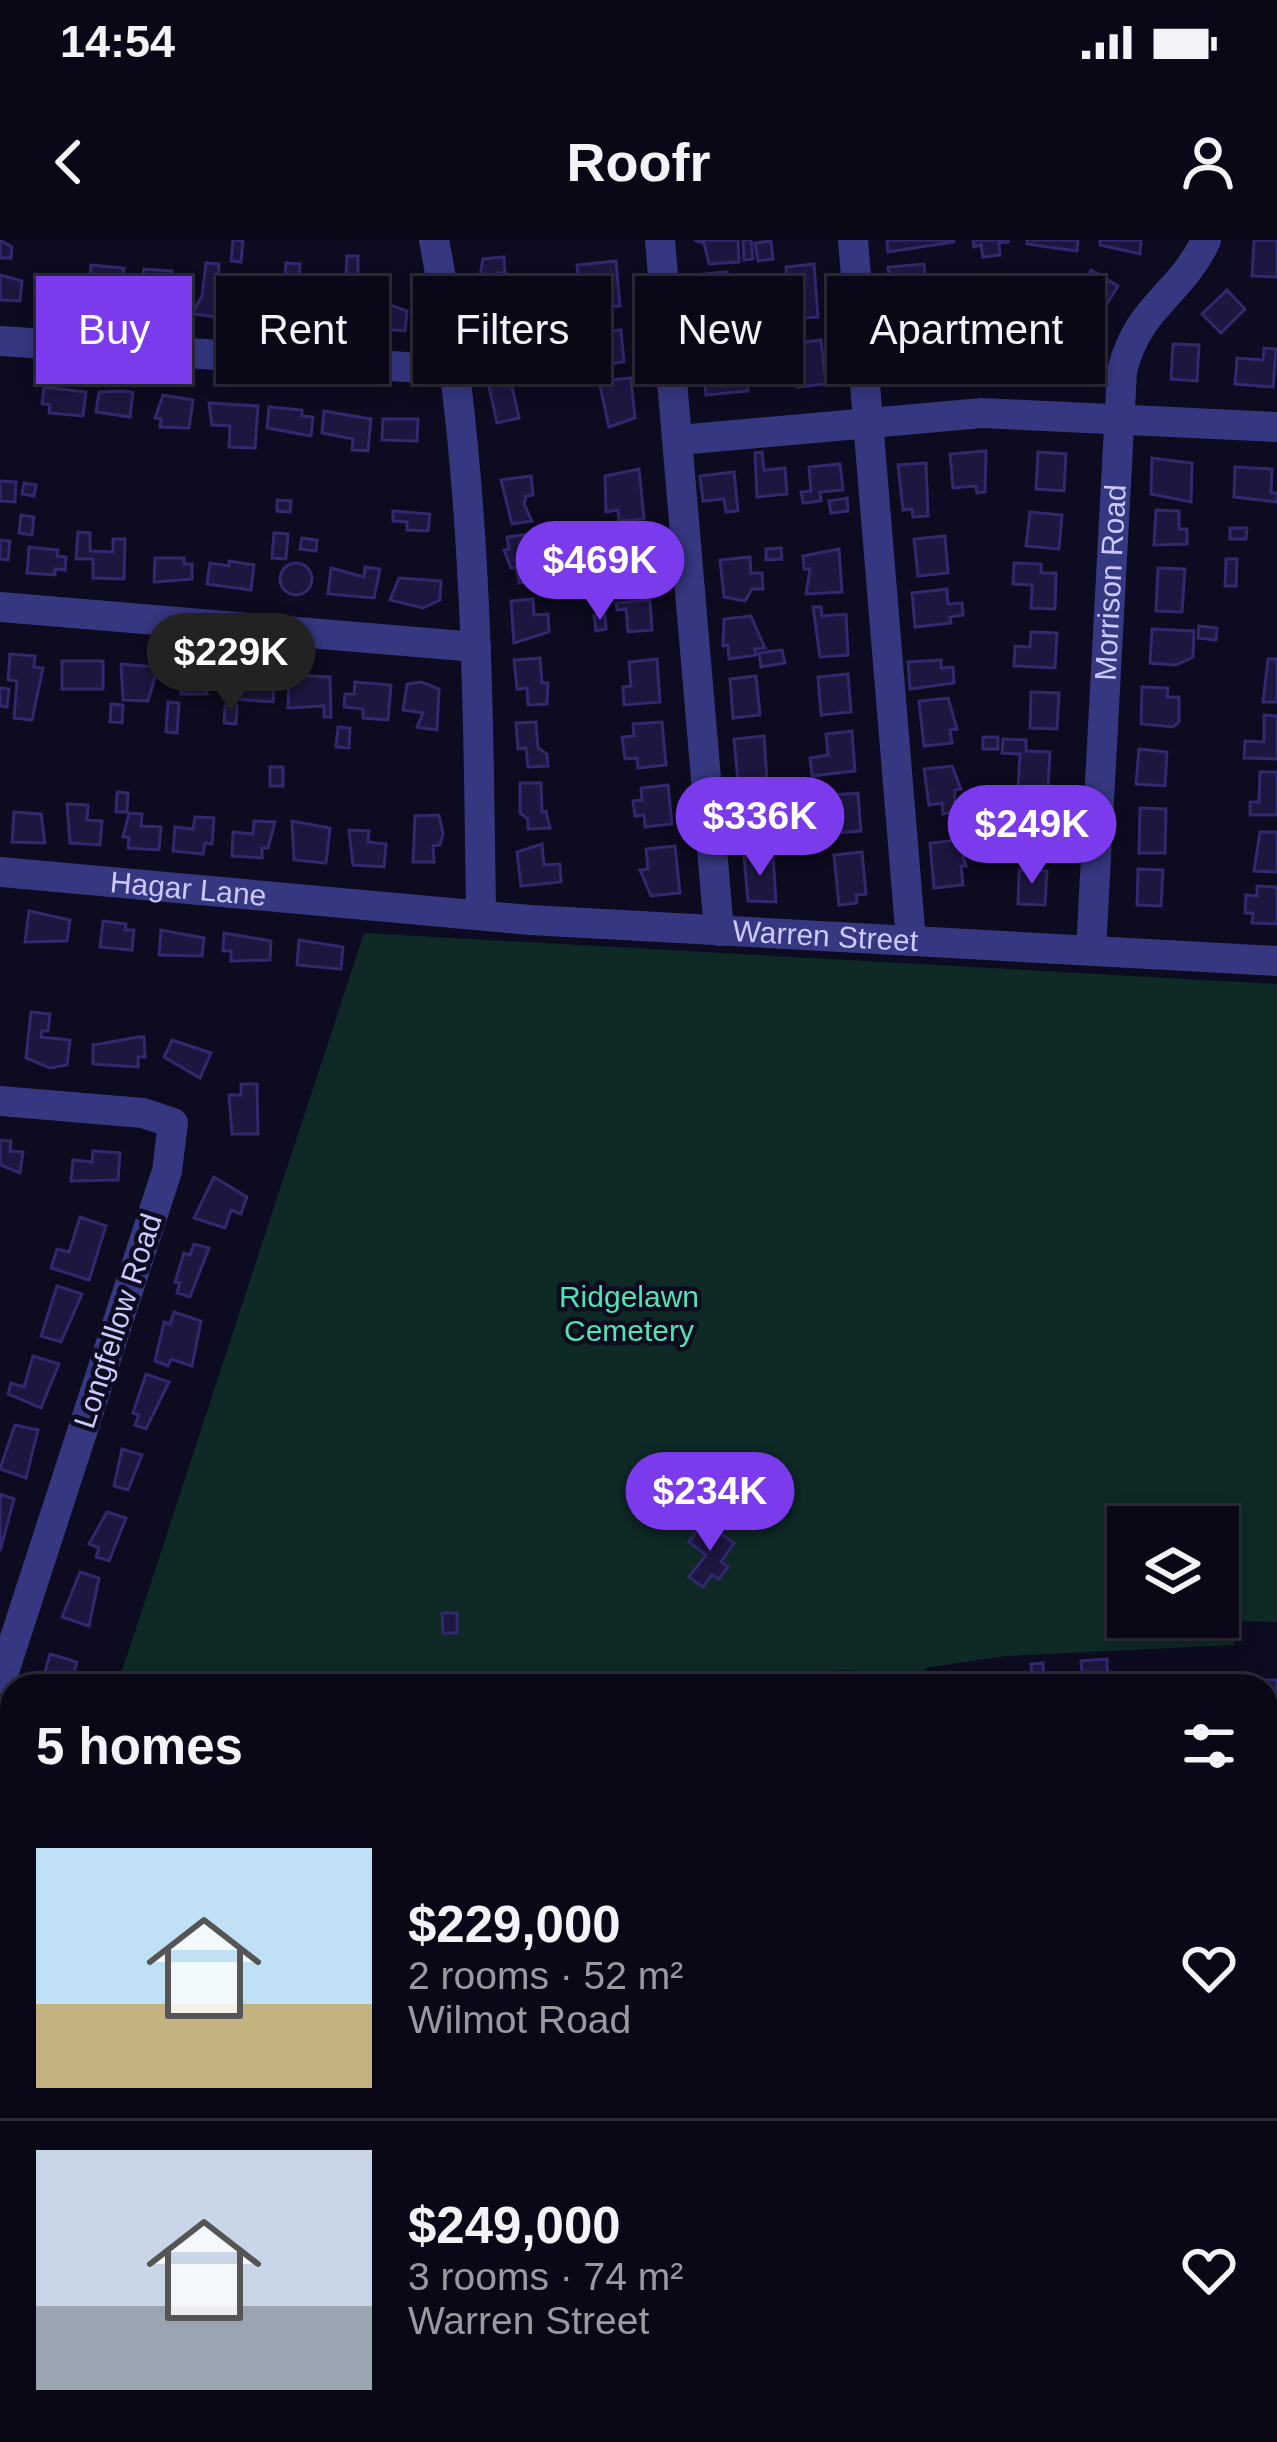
<!DOCTYPE html>
<html lang="en">
<head>
<meta charset="utf-8">
<style>
	body { margin:0; font-family:Arial,sans-serif; background:#131120; color:#f1f3f6; height:100vh; display:flex; flex-direction:column; font-size:45px; white-space:nowrap }
	* { box-sizing:border-box; margin:0 }
	p { font-size:39px; color:#999aa1 }
	.icon { flex:none; width:66px; height:66px; fill:none; stroke:currentColor; stroke-width:2; stroke-linecap:round; stroke-linejoin:round }
	.map { position:relative; flex:1; overflow:hidden }
	.details { position:absolute; left:0px; top:1434px; width:1278px; height:768px; display:flex; flex-direction:column; background:#0a0817; border-radius:36px 36px 0 0; box-shadow:0 6px 18px #0003,0 0 0 3px #2a2936 }
	.details>* { flex:none }
	.top-card { position:absolute; left:36px; top:36px; width:1206px; height:108px; display:flex; gap:24px }
	.buttons { position:absolute; left:1107px; top:1266px; display:grid; gap:24px }
	.buttons a { display:grid; place-items:center; width:132px; height:132px; border-radius:0px; background:#0a0817; box-shadow:0 6px 18px #0003,0 0 0 3px #2a2936; font-size:60px }
	.price { position:absolute; translate:-50% -102px; padding:0 27px; border-radius:42px; background:#7c3aed; color:#fff; font-size:39px; line-height:78px; filter:drop-shadow(0 3px 6px #0008) }
	.price::after { content:''; position:absolute; left:50%; top:72px; width:36px; height:27px; margin-left:-18px; background:inherit; clip-path:polygon(0 0,100% 0,50% 100%) }
	.price.active { background:#222; color:#fff }
	ul { padding:0; list-style:none }
	li { display:flex; align-items:center; gap:36px; height:300px; padding:0 36px }
	li+li { border-top:3px solid #2a2936 }
	li span { display:grid; place-items:center; flex:none; width:336px; height:240px; border-radius:0px; color:#555 }
	li>.icon { margin-inline-start:auto }
	span .icon { width:144px; height:144px; fill:#fffc; stroke-width:1 }
	li b { font-size:51px }
	h2 { display:flex; justify-content:space-between; align-items:center; height:144px; padding:0 36px; font-size:51px }
	.tag { padding:0 42px; border-radius:0px; background:#0a0817; box-shadow:0 6px 18px #0003,0 0 0 3px #2a2936; font-size:42px; line-height:108px }
	.tag.active { background:#7c3aed; color:#fff }
	.status { display:flex; justify-content:space-between; align-items:center; height:84px; padding:0 60px; background:#0a0817; direction:ltr }
	.status svg { height:33px; fill:currentColor }
	header { display:flex; justify-content:space-between; align-items:center; height:156px; padding:0 36px; background:#0a0817; font-size:54px; font-weight:700 }
	.map>svg:first-child { display:block }
	.green { fill:#0e2926; fill-rule:evenodd }
	.building { fill:#1d1740; stroke:#31286d; stroke-width:3 }
	.lines { fill:none; stroke-linecap:round; stroke-linejoin:round }
	.minor { stroke:#353780; stroke-width:30 }
	.labels { text-anchor:middle; stroke-width:9; stroke-linejoin:round; paint-order:stroke }
	.street-label { font-size:30px; fill:#ccc9ff; stroke:#0d0b1f }
	.park-label { font-size:30px; fill:#52e2b4; stroke:#0d0b1f }
</style>
</head>
<body>
<div class="status"><b>14:54</b><svg viewBox="0 0 49 12"><path d="M0 12V9h3v3zM5 12V6h3v6zM10 12V3h3v9zM15 12V0h3v12zM26 1h20v11H26zM47 4h2v5h-2z"/></svg></div>
<header><svg class="icon" aria-label="back" viewBox="0 0 24 24"><path d="M15 5l-7 7 7 7"/></svg>Roofr<svg class="icon" aria-label="person" viewBox="0 0 24 24"><circle cx="12" cy="8" r="4"/><path d="M4 21q1-7 8-7t8 7"/></svg></header>
<div class="map">
<svg width="1277" height="2202" viewBox="0 0 1277 2202">
	<rect width="100%" height="100%" fill="#0d0b1f"/>
	<!-- green -->
	<path class="green" d="M364 693 1277 744V1382L1232 1381 1234 1405 1006 1416 925 1428V1446H854L853 1430 449 1446H117ZM1128 1287H1218V1377H1128Z"/>
	<!-- building -->
	<path class="building" d="M0 0 12 7 11 18H0Z
		M233 0 243 1 241 22 231 21Z
		M694 0H738L739 22 709 24 704 3Z
		M743 0H751L753 19 744 20Z
		M887 0H954V2L888 12Z
		M973 0H1008V2L999 3 1000 15 983 17 981 5 974 7Z
		M1027 0H1078L1077 11 1027 4Z
		M1100 0H1141L1140 14 1100 5Z
		M1254 0H1277V37L1252 36Z
		M771 1 773 19 758 21 755 3Z
		M347 16H358V35L346 34Z
		M504 17 505 33H498L501 61 480 64 473 47H478L483 19Z
		M616 21 620 66 581 70 577 25Z
		M206 23 219 24 218 37 231 39 225 78 192 74 202 56Z
		M286 23 300 24 299 39 285 38Z
		M814 24 818 77 790 79 786 27Z
		M924 24 925 36 936 35 937 49 926 50 927 58 891 61 888 27Z
		M91 25 124 28 116 70 87 68Z
		M144 29 172 31 168 77 138 75Z
		M1091 30 1118 46 1094 85 1067 68Z
		M727 32 729 51 738 50 740 69 731 70 732 84 715 86 714 76 699 78 695 35Z
		M0 35 22 41 20 61 0 60Z
		M256 46 287 48 284 83 243 80Z
		M365 49 383 51 382 62 407 71 405 91 358 87Z
		M1227 50 1245 69 1221 93 1202 74Z
		M309 62 344 65 343 86 301 83Z
		M763 77H773L774 92 764 93Z
		M504 82 506 97 515 96 519 121 490 126 478 87Z
		M601 83V92L621 90 624 122 589 126 590 96H582L580 85Z
		M918 86 921 127 935 126 937 141 899 143 892 87Z
		M1046 98H1061V136L1019 137 1018 111 1046 110Z
		M821 100 826 144 798 147 793 103Z
		M935 100H944V117H935Z
		M988 104 991 138 956 141 954 115 976 113 975 105Z
		M1173 104 1199 105 1197 141 1171 139Z
		M731 107 734 128 746 131 748 151 706 155 702 110Z
		M1264 108 1276 109 1273 147 1235 144 1237 118 1263 120Z
		M510 137 519 178 497 183 488 142Z
		M631 138 635 178 609 187 599 141Z
		M44 147 86 152 83 176 49 173 50 165 42 164Z
		M122 151 133 152 130 177 96 172 99 152Z
		M163 155 193 160 189 188 160 187 161 179 155 178Z
		M209 163 258 166 255 208 229 207 230 186 212 185Z
		M269 167 302 170V176L313 177 311 196 267 188Z
		M324 171 371 179 368 211 352 210 353 199 322 193Z
		M383 179H418L417 201 382 200Z
		M986 211 985 252 977 253 976 246 953 248 950 214Z
		M762 212 764 230 785 228 787 254 757 257 755 213Z
		M1038 212 1066 214 1064 251 1036 249Z
		M1152 218 1192 223 1191 262 1151 254Z
		M926 223 928 276 913 277 912 269 903 270 898 225Z
		M840 224 843 250 820 252 821 261 803 263 801 252 811 251 809 227Z
		M1235 227 1272 229 1271 253H1277V262L1234 257Z
		M639 229 644 279 619 281 618 270 606 272 605 236Z
		M734 232 738 271 726 272 724 259 703 261 700 236Z
		M531 236 533 255 526 256 524 264 532 281 512 284 501 240Z
		M0 241 16 242 15 262 0 261Z
		M24 243 36 245 34 256 22 254Z
		M847 258 848 271 831 273 829 261Z
		M277 260 291 261 290 272 277 271Z
		M1156 270 1179 271V289H1187V304L1154 305Z
		M393 271 430 274 428 291 407 290V282L393 281Z
		M1030 272 1062 275 1059 309 1026 306Z
		M21 275 34 277 32 295 19 293Z
		M1230 288H1247L1246 299H1230Z
		M78 292 90 293V311L113 312V299H125L124 339 93 338V319H76Z
		M645 292 649 342 624 345 623 333 609 332 608 320 615 319 613 295Z
		M274 293 288 294 286 319 272 318Z
		M531 294 540 340 519 343 516 327 511 328 504 310 509 309 507 297Z
		M945 296 948 333 918 336 914 299Z
		M302 298 317 300 316 311 300 309Z
		M0 300 10 301 8 320 0 319Z
		M29 307 58 310 57 316 66 317 65 330 55 329V335L27 333Z
		M781 308 782 319 766 320V309Z
		M839 309 842 352 806 354 810 329H804L803 316Z
		M750 317 751 333H762L763 349H752L745 361 724 357 720 320Z
		M155 318H184V324H192V339L154 342Z
		M1226 319H1237L1236 346H1225Z
		M229 321 254 325 251 350 207 344 210 323 229 326Z
		M1014 323 1041 324V333H1056L1055 369 1031 368 1032 345 1013 344Z
		M280 339a16 16 0 1 1 32 0a16 16 0 1 1-32 0Z
		M365 327 380 329 374 358 328 354 331 328 364 337Z
		M1158 328 1185 329 1182 372 1156 371Z
		M399 338 441 341 440 360 423 368 390 360Z
		M947 349 948 364 962 363 963 375 950 377 951 383 915 387 912 353Z
		M533 359 534 375 548 374 549 392 514 403 511 361Z
		M650 360 652 390 628 392 626 369 617 370 616 363Z
		M813 367H821L822 376 846 374 848 415 820 417Z
		M605 375 606 389 596 391 594 376Z
		M751 376 765 408 755 409 756 415 729 419 728 405 723 406 724 379Z
		M1199 386 1217 388 1216 400 1198 398Z
		M1152 389 1194 391 1193 417 1176 425 1150 423Z
		M1031 392 1057 393 1055 428 1014 426 1015 406 1030 407Z
		M782 410 785 423 761 427 759 413Z
		M10 414 35 416 34 427 43 428 32 480 14 478 17 441 8 440Z
		M540 418 542 443H548L547 464 528 465 527 448 517 449 514 420Z
		M657 419 660 462 624 465 623 447 631 446 629 422Z
		M1268 419H1277V462H1263Z
		M941 420V428L953 427 954 443 910 449 908 422Z
		M62 421H103V449H62Z
		M121 424 158 427 148 461 123 460Z
		M181 429H208L215 433V446H207V454H181Z
		M256 431 275 436 273 462 234 459 236 433Z
		M848 434 851 472 821 475 818 437Z
		M289 435 330 437 331 477H324V466L288 468Z
		M756 436 760 475 733 478 730 439Z
		M355 442 391 445 388 480 363 478V469L344 467 345 454H354Z
		M421 442 439 449 437 490 417 487 423 473 403 470 407 444Z
		M1142 447 1168 448 1167 457H1179V482L1173 487 1141 484Z
		M0 448 9 449 7 467 0 466Z
		M1031 452 1059 453 1057 489 1030 488Z
		M948 458 957 489 950 490 952 503 924 506 919 461Z
		M168 462 179 463 177 493 166 492Z
		M111 464 123 465 122 483 110 482Z
		M225 466H237L236 484 224 483Z
		M1264 475 1277 476V519L1244 518 1245 501 1264 502Z
		M536 482 538 508 547 514 548 526 528 527 526 508 518 509 516 483Z
		M662 482 666 525 638 528 637 518 625 519 622 497 634 496 633 484Z
		M338 487 350 488 349 508 336 507Z
		M852 491 855 531 812 536 810 518 828 515 826 494Z
		M764 496 767 540 738 542 734 499Z
		M983 497H998V509H983Z
		M1003 499 1026 500V511L1050 512 1048 548 1018 547 1020 514 1002 513Z
		M1139 509 1167 512 1165 546 1136 544Z
		M952 526 961 549 955 550 954 572 943 574 942 563 929 565 924 529Z
		M270 527H283V546H270Z
		M1260 532H1277V575H1250V562H1259Z
		M520 543H541L542 572 546 571 550 588 528 589V579L520 573Z
		M668 545 672 584 645 587 644 575 635 576 633 561 642 560 641 548Z
		M117 552 128 553 127 572H116Z
		M858 553 861 591 835 593 832 555Z
		M762 556 767 589 744 592 737 569 742 568 740 560Z
		M67 564 88 565 87 580 102 581 100 605 70 603Z
		M1140 568 1166 569 1165 613H1139Z
		M1022 571 1048 572 1045 608 998 605 1000 578 1022 579Z
		M14 572 41 574 45 603 12 602Z
		M129 573 142 574 141 586 161 587 159 610 128 608 129 597H123Z
		M439 575 443 594 440 605 433 606 434 622H413L415 576Z
		M195 577 214 578 212 604 205 603 203 614 173 611 175 587 193 589Z
		M254 581 275 582 268 608H262V618L232 616 233 592 253 594Z
		M292 581 330 588 326 623 294 620Z
		M349 590 369 591 368 602 386 604 384 627 353 625Z
		M1260 592H1277V632L1254 631Z
		M959 600 966 626H961L963 645 934 648 930 603Z
		M542 604 544 625 560 624 561 642 521 646 517 612Z
		M675 606 680 653 651 656 640 630 648 629 646 609Z
		M862 612 866 654 856 655 857 663 839 665 834 615Z
		M773 615 776 662 748 661 744 617Z
		M1138 629 1163 630 1161 666 1137 665Z
		M1019 630 1047 631 1045 665 1018 664Z
		M1257 646 1277 647V684L1252 683 1253 673H1245L1246 655 1257 656Z
		M29 671 70 680 67 701 25 702Z
		M103 681 126 684 125 690H134L132 710 100 707Z
		M161 690 204 698 202 716 159 715Z
		M224 693 271 701 270 720 231 721V711H223Z
		M299 700 343 707 341 729 297 725Z
		M31 772 50 774 48 791H42L41 797 70 800 67 825 50 828 26 818Z
		M138 797H144L145 817H138V827L93 824V805Z
		M172 800 211 813 200 838 164 817Z
		M241 844H257L258 894H232L229 855H241Z
		M0 900 11 901 10 911 23 912 20 933 0 925Z
		M93 911 120 913 118 940 71 941 73 920 92 922Z
		M214 937 247 957 241 974 231 970 225 988 194 978Z
		M80 977 106 986 89 1040 51 1028 57 1009 69 1012Z
		M194 1004 209 1008 190 1057 177 1053 180 1043 175 1042 184 1013 190 1015Z
		M57 1046 82 1054 61 1102 41 1096Z
		M174 1072 201 1081 192 1126 171 1119 168 1126 155 1121 164 1082 170 1084Z
		M33 1116 59 1124 41 1168 8 1154 11 1143 24 1147Z
		M146 1134 169 1142 146 1189 135 1185 139 1175 133 1173Z
		M15 1185 38 1190 26 1238 0 1229Z
		M122 1209 142 1215 128 1250 114 1246Z
		M0 1254 14 1259 0 1311Z
		M107 1272 126 1278 109 1321 96 1317 99 1308 89 1304Z
		M703 1282 734 1303 721 1322 728 1327 719 1339 712 1335 703 1347 689 1337 706 1315 689 1302Z
		M80 1332 99 1338 89 1386 62 1377Z
		M442 1373H457V1393H443Z
		M50 1414 77 1422 70 1446 42 1442Z
		M1107 1419 1108 1443 1083 1445 1081 1421Z
		M1043 1423 1044 1441 1032 1442 1031 1424Z
		M1257 1440H1277L1273 1473H1266V1446H1257Z
		M50 2190H85V2196L50 2200Z
		M157 2190H181L184 2202H140V2194Z
		M383 2190H423V2193L383 2194Z
		M483 2190H524V2202H483Z
		M612 2190H639V2202H612Z
		M837 2190H878V2202H838Z
		M946 2190H971L972 2197 946 2198Z
		M1037 2190H1056V2202L1028 2200V2193Z
		M1203 2191V2202H1164L1186 2192Z"/>
	<g class="lines">
		<!-- minor -->
		<g class="minor">
			<path d="M434 0C477 222 478 450 481 675"/>
			<path d="M660 0 719 691"/>
			<path d="M853 0 911 701"/>
			<path d="M0 101 453 130"/>
			<path d="M679 200 982 173 1277 187"/>
			<path d="M0 367 476 407"/>
			<path id="s1" d="M0 632 530 680 1277 721"/>
			<path id="s2" d="M1091 711 1122 131C1138 65 1181 55 1206 0"/>
			<path d="M0 861 143 873 173 883 167 931 0 1444"/>
			<path d="M1266 1507H1277"/>
			<path d="M0 1578H12"/>
			<path d="M0 1604 7 2202"/>
			<path d="M218 2190V2202"/>
			<path d="M448 2190V2202"/>
			<path d="M676 2190V2202"/>
			<path d="M906 2190V2202"/>
			<path d="M1136 2190V2202"/>
		</g>
	</g>
	<g class="labels">
		<!-- street labels -->
		<g class="street-label">
			<text dy="10" stroke="none"><textPath href="#s2" startOffset="369">Morrison Road</textPath></text>
			<text dy="10" stroke="none"><textPath href="#s1" startOffset="189">Hagar Lane</textPath></text>
			<text dy="10" stroke="none"><textPath href="#s1" startOffset="828">Warren Street</textPath></text>
			<text transform="translate(118 1081) rotate(-72)" y="10">Longfellow Road</text>
		</g>
		<!-- park labels -->
		<g class="park-label">
			<text x="629" y="1067">Ridgelawn<tspan x="629" dy="34">Cemetery</tspan></text>
		</g>
	</g>
</svg>
<div class="buttons">
<a><svg class="icon" aria-label="layers" viewBox="0 0 24 24"><path d="M12 4l9 5-9 5-9-5zM3 14l9 5 9-5"/></svg></a>
</div>
<b class="price" style="left:600px;top:383px">$469K</b>
<b class="price active" style="left:231px;top:475px">$229K</b>
<b class="price" style="left:760px;top:639px">$336K</b>
<b class="price" style="left:1032px;top:647px">$249K</b>
<b class="price" style="left:710px;top:1314px">$234K</b>
<div class="top-card">
<a class="tag active">Buy</a>
<a class="tag">Rent</a>
<a class="tag">Filters</a>
<a class="tag">New</a>
<a class="tag">Apartment</a>
</div>
<section class="details">
<h2>5 homes<svg class="icon" aria-label="filters" viewBox="0 0 24 24"><path d="M4 7h16M4 17h16"/><circle cx="9" cy="7" r="2"/><circle cx="15" cy="17" r="2"/></svg></h2>
<ul>
<li><span style="background:linear-gradient(#bfe0f5 65%,#c2b280 0)"><svg class="icon" aria-label="home" viewBox="0 0 24 24"><path d="M3 11l9-7 9 7M6 9v11h12V9"/></svg></span><div><b>$229,000</b><p>2 rooms · 52 m²</p><p>Wilmot Road</p></div><svg class="icon" aria-label="heart" viewBox="0 0 24 24"><path d="M12 20l-8-8c-3-5 5-10 8-4 3-6 11-1 8 4z"/></svg></li>
<li><span style="background:linear-gradient(#c9d6e8 65%,#9aa5b1 0)"><svg class="icon" aria-label="home" viewBox="0 0 24 24"><path d="M3 11l9-7 9 7M6 9v11h12V9"/></svg></span><div><b>$249,000</b><p>3 rooms · 74 m²</p><p>Warren Street</p></div><svg class="icon" aria-label="heart" viewBox="0 0 24 24"><path d="M12 20l-8-8c-3-5 5-10 8-4 3-6 11-1 8 4z"/></svg></li>
</ul>
</section>
</div>
</body>
</html>
